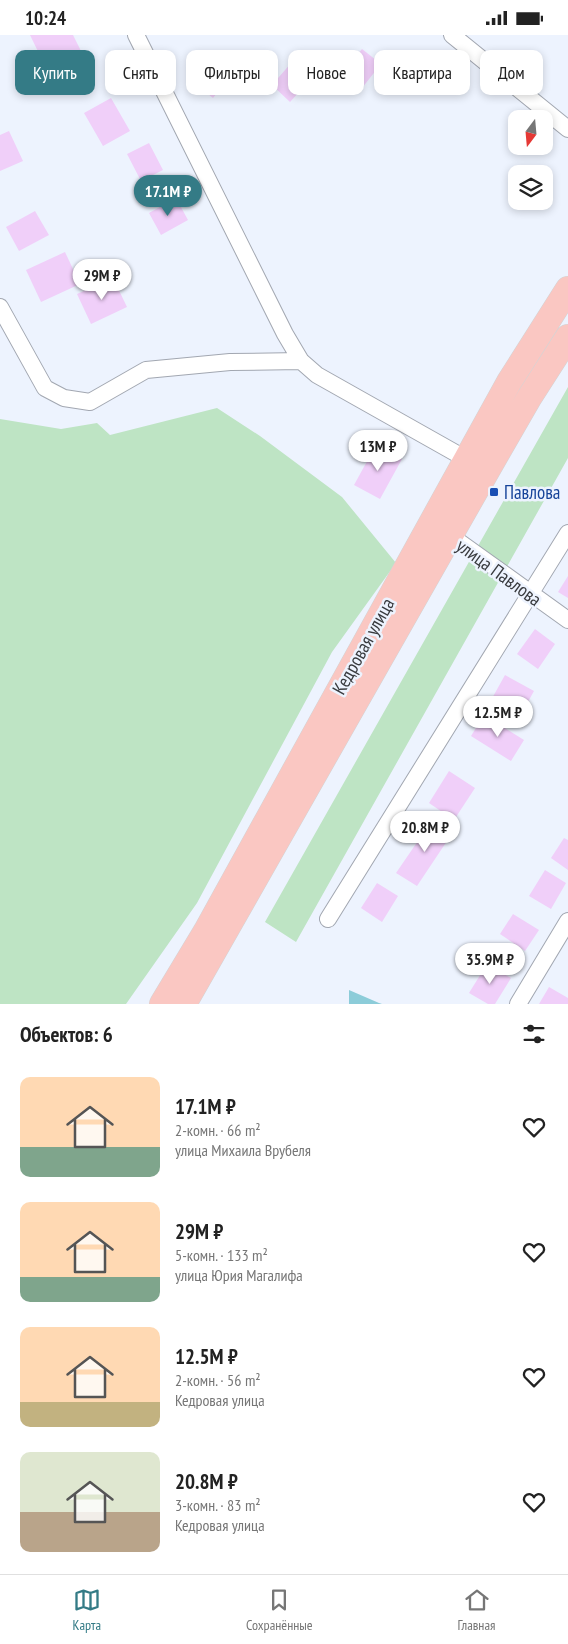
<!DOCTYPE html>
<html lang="ru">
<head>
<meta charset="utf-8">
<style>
	body { margin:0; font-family:"PT Sans Narrow",sans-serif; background:#f2f2f2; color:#222; height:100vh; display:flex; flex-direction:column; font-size:19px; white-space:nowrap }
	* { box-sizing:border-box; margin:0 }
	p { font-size:16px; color:#767676 }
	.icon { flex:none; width:28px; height:28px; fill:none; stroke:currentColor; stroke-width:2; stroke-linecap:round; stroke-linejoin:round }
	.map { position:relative; height:969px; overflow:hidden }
	.sheet { display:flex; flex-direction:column; background:#fff; flex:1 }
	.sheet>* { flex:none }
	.guide { position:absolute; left:15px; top:15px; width:539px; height:45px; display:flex; gap:10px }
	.needle { width:32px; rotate:196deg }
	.controls { position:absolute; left:508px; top:75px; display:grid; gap:10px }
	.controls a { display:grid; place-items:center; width:45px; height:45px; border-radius:10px; background:#fff; box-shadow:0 2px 8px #0003; font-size:25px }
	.price { position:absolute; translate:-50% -42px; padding:0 11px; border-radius:18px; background:#fff; color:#222; font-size:16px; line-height:32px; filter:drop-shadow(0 1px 2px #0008) }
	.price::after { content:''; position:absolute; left:50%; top:30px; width:15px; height:11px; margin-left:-8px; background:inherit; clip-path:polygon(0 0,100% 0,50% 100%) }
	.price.on { background:#347b86; color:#fff }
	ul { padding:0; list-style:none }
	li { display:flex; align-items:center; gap:15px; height:125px; padding:0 20px }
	li span { display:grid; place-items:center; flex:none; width:140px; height:100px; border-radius:10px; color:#555 }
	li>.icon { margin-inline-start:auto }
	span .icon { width:60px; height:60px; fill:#fffc; stroke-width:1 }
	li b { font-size:21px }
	h2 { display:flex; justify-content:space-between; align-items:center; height:60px; padding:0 20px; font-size:21px }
	.pill { padding:0 18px; border-radius:10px; background:#fff; box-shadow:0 2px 8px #0003; font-size:18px; line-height:45px }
	.pill.on { background:#347b86; color:#fff }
	.status { display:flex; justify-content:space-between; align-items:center; height:35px; padding:0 25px; background:#fff; direction:ltr }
	.status svg { height:14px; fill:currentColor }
	.menu { display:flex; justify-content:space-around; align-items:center; height:70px; border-top:1px solid #e0e0e0; background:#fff; font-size:14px; color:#767676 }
	.menu a { display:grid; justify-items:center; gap:2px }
	.menu .on { color:#347b86 }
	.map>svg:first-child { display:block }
	.green { fill:#bee4c4 }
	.water { fill:#8cccd9 }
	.building { fill:#f0cff9 }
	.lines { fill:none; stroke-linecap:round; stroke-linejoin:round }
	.street-casing { stroke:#a2a7b1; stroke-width:18 }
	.primary-casing { stroke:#d3d4d5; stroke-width:26 }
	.street { stroke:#fff; stroke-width:16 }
	.primary { stroke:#fac7c2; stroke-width:25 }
	.transit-dot { fill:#1a4fb4; stroke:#edf3fe; stroke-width:2 }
	.labels { text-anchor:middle; stroke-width:5; stroke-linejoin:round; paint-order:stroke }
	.transit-label { font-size:19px; fill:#164399; stroke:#edf3fe; text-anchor:start }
	.street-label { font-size:19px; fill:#393b3f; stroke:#edf3fe }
</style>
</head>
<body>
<div class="status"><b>10:24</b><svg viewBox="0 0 49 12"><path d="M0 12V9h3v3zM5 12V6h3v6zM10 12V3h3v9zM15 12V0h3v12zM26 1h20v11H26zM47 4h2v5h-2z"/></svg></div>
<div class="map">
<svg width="568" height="969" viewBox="0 0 568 969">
	<rect width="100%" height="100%" fill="#edf3fe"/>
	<!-- green -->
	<path class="green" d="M568 352V423L296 907 265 887Z
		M217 373 260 401 342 462 396 528 332 617 197 868 126 969H0V384L61 394 97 388 110 400Z"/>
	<!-- water -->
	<path class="water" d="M349 955 379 968 382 969H349Z"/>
	<!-- building -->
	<path class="building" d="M30 0H73L81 16 46 33Z
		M362 14 381 29 362 53 343 37Z
		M212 24 232 39 213 63 194 48Z
		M292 27 311 44 290 67 272 50Z
		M111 63 130 96 103 111 84 78Z
		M9 96 23 126 0 136V100Z
		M149 108 163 135 141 146 127 119Z
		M176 163 188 185 161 200 149 178Z
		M35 176 49 200 19 216 6 192Z
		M65 217 80 249 41 267 26 235Z
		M113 243 127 272 91 289 77 259Z
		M376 410 402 424 380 464 354 450Z
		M568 541V563L558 557Z
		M535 594 555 609 538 634 517 619Z
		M505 640 534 656 514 692 485 676Z
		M484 680 524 705 511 726 471 701Z
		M449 736 475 753 454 785 429 768Z
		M433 784 453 797 417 851 396 838Z
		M564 803 568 805V835L551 823Z
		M545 835 566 848 551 874 529 861Z
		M377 848 398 861 382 887 361 873Z
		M513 879 539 895 525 916 500 899Z
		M487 929 511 943 495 969H488L469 958Z
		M549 952 568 963V969H539Z"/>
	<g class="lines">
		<defs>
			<path id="street" d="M136 0 285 299 301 326 317 340 475 429
				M452 0 568 94
				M0 272 45 353 64 363 90 367 146 335 230 327 301 326
				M444 496 568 585
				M328 884 568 498
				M518 969 568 886"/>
			<path id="primary" d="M162 969 206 896 509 347 568 254
				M184 969 487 436 529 363 568 302"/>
		</defs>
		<!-- street casing -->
		<use href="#street" class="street-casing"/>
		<!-- primary casing -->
		<use href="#primary" class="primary-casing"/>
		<!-- street -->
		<use href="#street" class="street"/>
		<!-- primary -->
		<use href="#primary" class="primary"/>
	</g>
	<!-- markers -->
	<rect class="transit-dot" x="489" y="452" width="10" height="10" rx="2.5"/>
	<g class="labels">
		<!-- transit labels -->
		<g class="transit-label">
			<text x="504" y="464">Павлова</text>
		</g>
		<!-- street labels -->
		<g class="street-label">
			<text transform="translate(499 537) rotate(36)" y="7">улица Павлова</text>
			<text transform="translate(363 611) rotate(-61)" y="7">Кедровая улица</text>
		</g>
	</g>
</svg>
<div class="controls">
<a><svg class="needle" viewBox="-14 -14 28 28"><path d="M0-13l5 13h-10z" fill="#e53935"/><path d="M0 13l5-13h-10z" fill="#767676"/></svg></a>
<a><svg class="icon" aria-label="layers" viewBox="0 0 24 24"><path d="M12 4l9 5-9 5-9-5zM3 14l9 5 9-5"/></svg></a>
</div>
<b class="price on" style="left:168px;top:182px">17.1M ₽</b>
<b class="price" style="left:102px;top:266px">29M ₽</b>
<b class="price" style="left:378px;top:437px">13M ₽</b>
<b class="price" style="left:498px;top:703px">12.5M ₽</b>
<b class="price" style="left:425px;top:818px">20.8M ₽</b>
<b class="price" style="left:490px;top:950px">35.9M ₽</b>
<div class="guide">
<a class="pill on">Купить</a>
<a class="pill">Снять</a>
<a class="pill">Фильтры</a>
<a class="pill">Новое</a>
<a class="pill">Квартира</a>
<a class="pill">Дом</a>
</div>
</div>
<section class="sheet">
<h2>Объектов: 6<svg class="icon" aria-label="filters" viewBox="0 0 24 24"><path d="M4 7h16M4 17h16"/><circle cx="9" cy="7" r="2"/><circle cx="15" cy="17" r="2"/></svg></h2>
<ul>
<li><span style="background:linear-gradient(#ffd9b3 70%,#7fa58c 0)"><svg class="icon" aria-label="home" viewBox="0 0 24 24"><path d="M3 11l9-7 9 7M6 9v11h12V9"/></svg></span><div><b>17.1M ₽</b><p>2-комн. · 66 m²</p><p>улица Михаила Врубеля</p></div><svg class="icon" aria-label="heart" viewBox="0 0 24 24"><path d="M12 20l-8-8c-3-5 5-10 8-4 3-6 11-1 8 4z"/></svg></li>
<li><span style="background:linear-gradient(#ffd9b3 75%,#7fa58c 0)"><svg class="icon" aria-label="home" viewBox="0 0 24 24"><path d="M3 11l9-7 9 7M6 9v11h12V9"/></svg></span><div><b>29M ₽</b><p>5-комн. · 133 m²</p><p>улица Юрия Магалифа</p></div><svg class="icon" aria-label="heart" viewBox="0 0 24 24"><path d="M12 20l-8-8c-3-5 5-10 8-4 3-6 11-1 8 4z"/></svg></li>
<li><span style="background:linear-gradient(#ffd9b3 75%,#c2b280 0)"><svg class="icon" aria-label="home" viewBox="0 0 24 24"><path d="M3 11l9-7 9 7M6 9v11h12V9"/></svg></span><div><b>12.5M ₽</b><p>2-комн. · 56 m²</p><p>Кедровая улица</p></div><svg class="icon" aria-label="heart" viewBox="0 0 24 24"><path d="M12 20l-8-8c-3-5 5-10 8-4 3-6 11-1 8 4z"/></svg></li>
<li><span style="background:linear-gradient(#dfe7d0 60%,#b9a48a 0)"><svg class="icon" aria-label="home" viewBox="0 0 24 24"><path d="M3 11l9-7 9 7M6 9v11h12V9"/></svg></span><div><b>20.8M ₽</b><p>3-комн. · 83 m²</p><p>Кедровая улица</p></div><svg class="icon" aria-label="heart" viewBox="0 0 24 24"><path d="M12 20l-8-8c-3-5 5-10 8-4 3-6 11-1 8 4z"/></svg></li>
</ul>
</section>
<nav class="menu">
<a class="on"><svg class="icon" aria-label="map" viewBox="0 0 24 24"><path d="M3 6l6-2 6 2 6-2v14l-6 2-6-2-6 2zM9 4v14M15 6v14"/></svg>Карта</a>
<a><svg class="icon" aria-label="saved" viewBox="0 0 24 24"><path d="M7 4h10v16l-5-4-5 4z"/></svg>Сохранённые</a>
<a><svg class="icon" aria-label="home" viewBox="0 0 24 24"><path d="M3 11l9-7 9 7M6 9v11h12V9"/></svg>Главная</a>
</nav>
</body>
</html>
